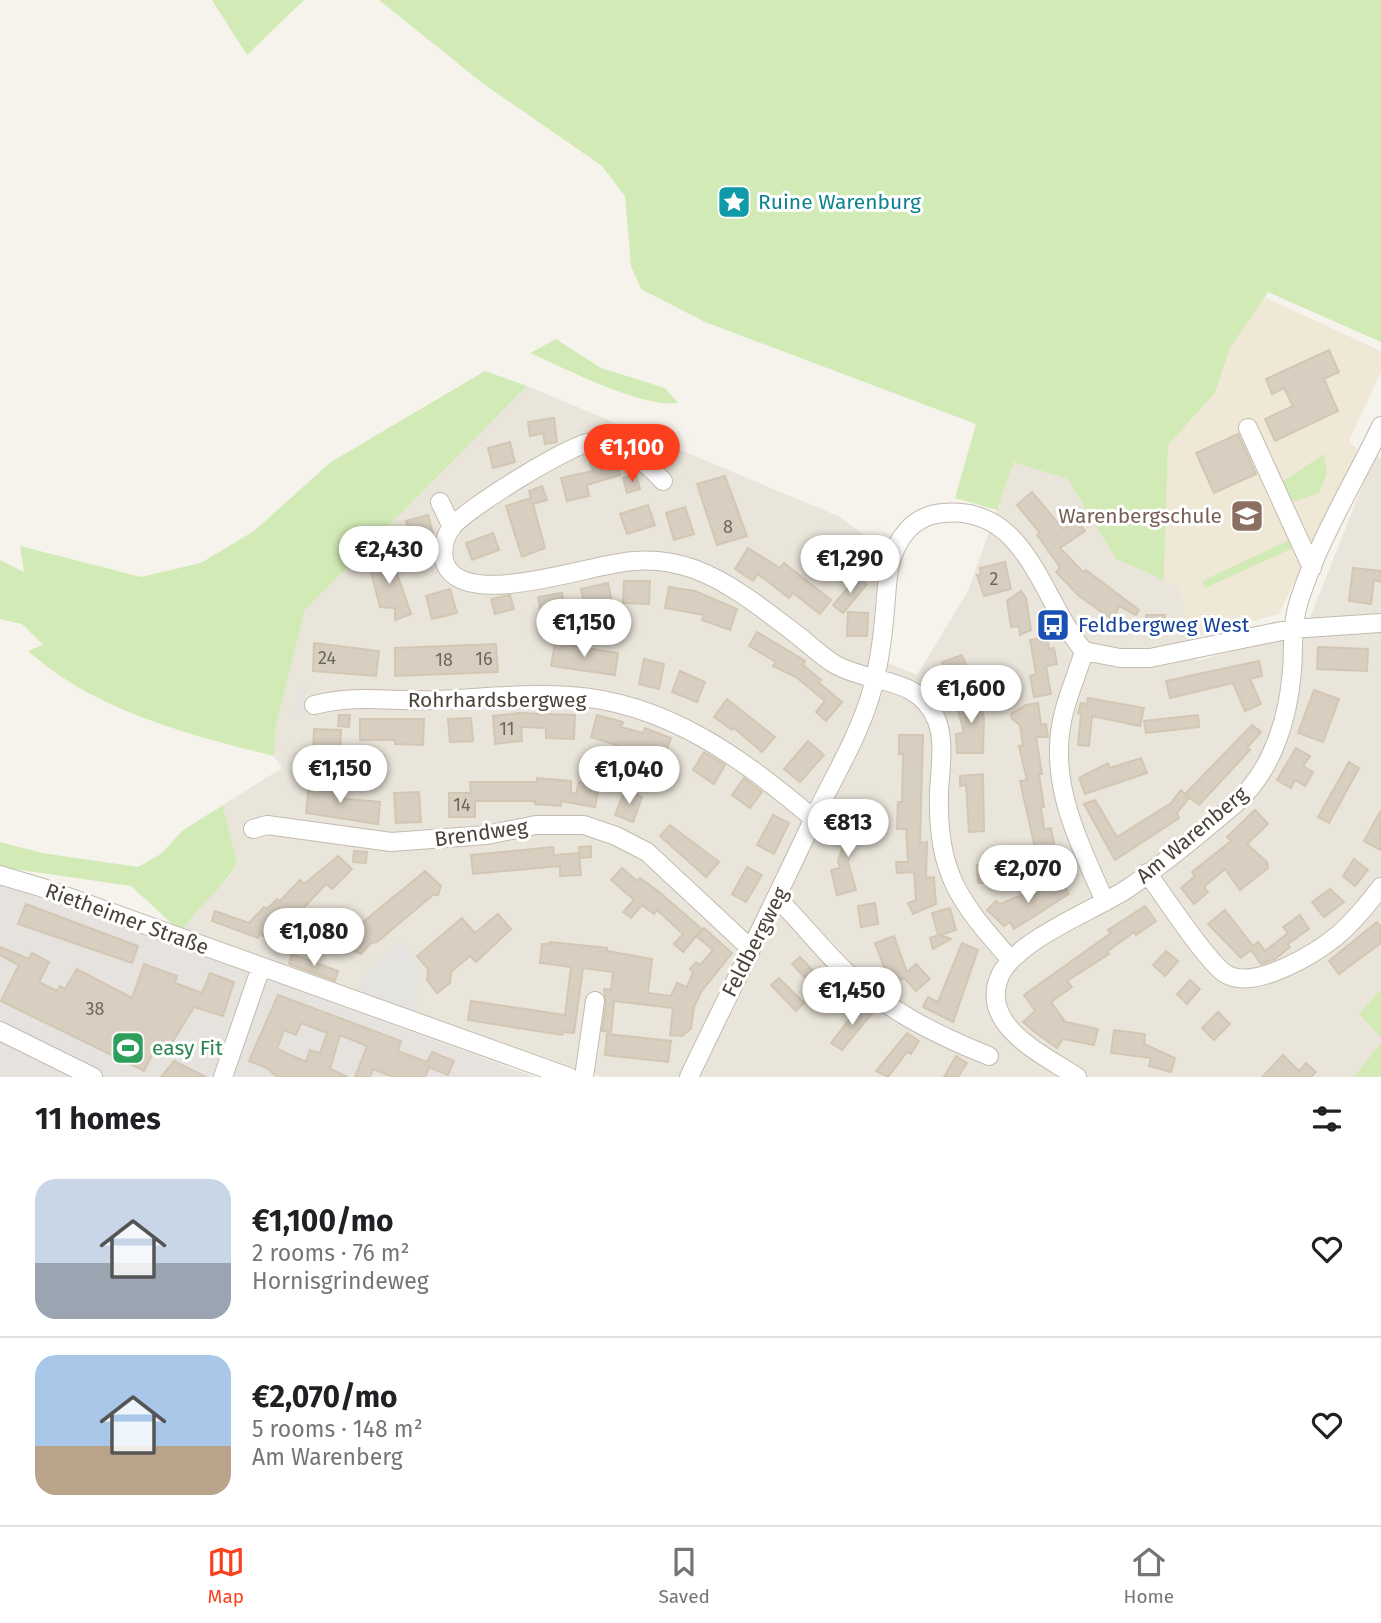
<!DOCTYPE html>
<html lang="en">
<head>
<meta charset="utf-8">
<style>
	body { margin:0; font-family:"Fira Sans",sans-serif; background:#f6f6f6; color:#202124; height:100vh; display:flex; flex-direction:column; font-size:26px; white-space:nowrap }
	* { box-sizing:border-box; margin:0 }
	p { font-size:23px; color:#757577 }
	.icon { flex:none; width:38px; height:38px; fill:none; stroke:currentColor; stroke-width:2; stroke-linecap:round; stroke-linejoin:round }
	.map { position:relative; height:1077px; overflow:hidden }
	.details { display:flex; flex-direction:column; background:#fff; flex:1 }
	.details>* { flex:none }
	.price { position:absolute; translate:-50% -60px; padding:0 16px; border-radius:24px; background:#fff; color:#222; font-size:23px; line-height:46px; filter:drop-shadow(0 2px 4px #0008) }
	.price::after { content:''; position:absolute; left:50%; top:42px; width:21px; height:16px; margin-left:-10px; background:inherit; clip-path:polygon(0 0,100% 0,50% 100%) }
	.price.selected { background:#fc3f1d; color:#fff }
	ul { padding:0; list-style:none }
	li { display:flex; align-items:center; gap:21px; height:175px; padding:0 35px }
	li+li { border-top:2px solid #e0e0e0 }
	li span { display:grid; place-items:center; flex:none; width:196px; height:140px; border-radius:21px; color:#555 }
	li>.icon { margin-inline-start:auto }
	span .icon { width:84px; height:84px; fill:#fffc; stroke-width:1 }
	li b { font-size:30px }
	h2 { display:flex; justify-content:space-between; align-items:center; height:84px; padding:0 35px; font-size:30px }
	.tab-bar { display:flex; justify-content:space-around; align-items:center; height:98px; border-top:2px solid #e0e0e0; background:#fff; font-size:19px; color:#757577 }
	.tab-bar a { display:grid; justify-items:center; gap:4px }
	.tab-bar .selected { color:#fc3f1d }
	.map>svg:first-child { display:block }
	.residential { fill:#eae5da }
	.industrial { fill:#e6e2dd }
	.education { fill:#efe8d6 }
	.green { fill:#d2eab5 }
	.parking { fill:#e5e3e0 }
	.building { fill:#d8cfc1; stroke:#d3c7b4; stroke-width:2; fill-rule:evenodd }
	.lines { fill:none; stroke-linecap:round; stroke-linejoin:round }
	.minor-casing { stroke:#c2bbae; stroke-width:20 }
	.minor { stroke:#fff; stroke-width:18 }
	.labels { text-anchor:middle; stroke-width:6; stroke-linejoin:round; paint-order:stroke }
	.number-label { font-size:18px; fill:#6e675b }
	.culture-label { font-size:21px; fill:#0d838f; stroke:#fff; text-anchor:start }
	.education-label { font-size:21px; fill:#785e54; stroke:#fff; text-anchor:end }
	.transit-label { font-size:21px; fill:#164399; stroke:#fff; text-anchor:start }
	.street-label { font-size:21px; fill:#4b4439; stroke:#fff }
	.leisure-label { font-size:21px; fill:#27864d; stroke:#fff; text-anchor:start }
</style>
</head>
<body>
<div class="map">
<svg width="1381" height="1077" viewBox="0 0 1381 1077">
	<rect width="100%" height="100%" fill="#f6f3ec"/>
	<!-- residential -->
	<path class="residential" d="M527 386 838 516 880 546 871 656 917 675 968 591 1014 462 1069 479 1116 559 1179 586 1197 661 1305 630 1375 454 1381 458V989L1359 1014 1381 1038V1042L1354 1077H602L181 932 194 911 229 877 237 863 223 805 282 768 274 756 276 726 305 610Z"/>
	<!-- industrial -->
	<path class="industrial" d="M0 884 249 972 535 1077H0Z"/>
	<!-- education -->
	<path class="education" d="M1264 297 1381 351V372L1349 441 1359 451 1279 614 1191 638 1179 586 1164 580 1168 445 1215 393 1230 348Z"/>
	<!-- green -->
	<path class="green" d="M212 0H304L247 55Z
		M379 0H1381V342L1268 292 1230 348 1215 393 1168 445 1164 580 1116 559 1068 479 1014 462 997 510 955 498 976 424 705 322 641 289 631 266 625 196 602 166 481 82Z
		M556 339 601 368 665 388 678 403C642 408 566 369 530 353Z
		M485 371 527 386 305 610 276 726 274 756C189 735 95 711 28 651L43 645 22 624 0 619V560L24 572 20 546 141 577 201 563 254 531 331 462Z
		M1324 454 1327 473 1319 493 1296 501 1285 498 1279 484Z
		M1291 539 1295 547 1205 588 1202 581Z
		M223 805 237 863C223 889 197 906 181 932L131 886 0 867V842L42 853 138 867 161 854 182 831Z
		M1381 989V1038L1359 1014Z
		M1381 1042V1077H1354Z"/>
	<!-- parking -->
	<path class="parking" d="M298 686 307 688 302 719 294 718Z
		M401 943 421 968 416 971 425 981 417 987 419 1003 415 1011 356 991 371 966Z"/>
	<!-- building -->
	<path class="building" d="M1329 350 1339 372 1324 379 1338 411 1275 441 1265 419 1293 406 1284 388 1272 394 1266 379Z
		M554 418 557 442 545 444 543 433 530 436 528 422Z
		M1238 434 1256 474 1214 493 1196 453Z
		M510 442 515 462 493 468 488 448Z
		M611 457 615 459 620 475 587 485 589 496 567 501 561 478 593 471 590 463Z
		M636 474 640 489 627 493 623 478Z
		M725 476 747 536 717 545 697 484Z
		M542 486 547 500 533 504 545 548 522 557 506 506 531 498 529 491Z
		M1032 492 1063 529 1077 520 1085 531 1060 548 1083 572 1086 570 1139 610 1136 615 1119 606 1113 620 1079 596 1056 572 1060 567 1037 535 1040 533 1017 505Z
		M648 505 655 525 627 534 620 514Z
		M685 507 694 534 674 540 666 513Z
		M428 515 434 537 413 543 406 521Z
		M493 533 499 550 472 560 466 543Z
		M748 548 780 568 784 563 831 600 820 614 793 593 789 598 758 574 753 581 735 569Z
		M390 554 411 614 395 620V608L380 607 368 560Z
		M1005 562 1011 589 984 596 977 575 981 574 980 568Z
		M1353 568 1381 571V582L1374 580 1371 604 1349 601Z
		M858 576 867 584 843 613 833 605Z
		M624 581H650L649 604 623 603Z
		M608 583 612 602 585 608 581 589Z
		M669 587 695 591 737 609 730 630 702 620 704 615 665 608Z
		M450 589 457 613 432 619 426 596Z
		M1021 591 1026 598 1031 630 1020 635 1019 626 1011 627 1007 601Z
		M562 593 566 612 542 616 538 597Z
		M510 595 514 609 495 614 491 599Z
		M848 612 868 613 867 636H847Z
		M1146 615H1165L1164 634 1145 633Z
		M757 632 805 661 803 665 821 680 818 682 842 702 826 721 816 712 825 701 796 677 773 666 776 662 749 646Z
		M1047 637 1049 649 1054 648 1057 664 1046 666 1051 694 1034 697 1030 676 1036 674 1030 640Z
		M314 643 379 651 376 676 313 671Z
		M555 643 618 653 615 675 551 666Z
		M496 644 498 672 395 676V648Z
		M1318 647 1368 649 1367 671 1317 669Z
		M962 655 970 676 950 683 942 662Z
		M644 659 664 664 659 689 639 684Z
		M1259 661 1262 676 1250 679 1261 704 1245 711 1233 683 1170 698 1166 681Z
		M680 671 705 682 697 702 672 692Z
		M1314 690 1339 699 1323 742 1298 733Z
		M979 693 984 719 983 753H957L956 734 964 733 955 698Z
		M1088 698 1144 708 1140 726 1092 716 1089 746 1078 745 1081 714 1078 713 1081 703 1087 704Z
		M727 699 775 737 762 752 734 728 732 730 714 717Z
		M1038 703 1041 725 1046 724 1048 737H1036L1042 774H1039L1044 807H1041L1044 829 1051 828 1056 854 1037 857 1020 781 1027 780 1019 746 1023 745 1020 725 1012 719 1011 714 1026 705Z
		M519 713 575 715 574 739 546 738V728L521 727 522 741 495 744 493 716Z
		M339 715H350L349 727 338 726Z
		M597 715 623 722 621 727 643 733 645 728 671 738 663 760 591 737Z
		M1198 715 1199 727 1146 733 1144 721Z
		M471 718 473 741 450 742 448 719Z
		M360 719H424L423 745 395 744V740H360Z
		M1252 725 1261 732 1247 748 1250 750 1199 805 1185 794Z
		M314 729 341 730 340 754 313 752Z
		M899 735H923L920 843 927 842 926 878 934 877 936 904 913 914 908 903 916 900 914 872 897 873 896 862H908L906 829H897L898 802H902L903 754H899Z
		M808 741 824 755 800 782 784 769Z
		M1296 748 1310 756 1303 766 1313 772 1305 786 1295 780 1291 788 1277 780Z
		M704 752 725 765 714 784 693 770Z
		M1141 758 1147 773 1085 794 1079 778 1108 763 1110 768Z
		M1349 762 1359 768 1329 823 1318 817Z
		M983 774 984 831 969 832 966 785 960 786V776Z
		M537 778 571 781V793L576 794 579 782 599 786 595 807 561 801V806L535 804V801H475V817H449V793H471L470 782H537Z
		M744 778 762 792 750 808 732 795Z
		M309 784 338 787 337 798 380 802 378 824 306 813Z
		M625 790 642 797 633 822 615 815Z
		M1181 790 1189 798 1177 813 1179 818 1115 860 1084 804 1095 800 1117 837 1171 803Z
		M419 792 421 822 396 823 394 793Z
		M1255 810 1268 824 1247 844 1267 862 1268 868 1240 890 1225 869 1204 887 1208 892 1194 904 1181 888 1195 876 1192 872 1231 841 1227 837Z
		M1381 810V850L1364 841Z
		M859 813 868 822 860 838 857 836 848 862 856 890 837 895 831 870 840 868 838 861 846 838Z
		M773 815 789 823 774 854 757 845Z
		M670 825 719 862 706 877 660 836Z
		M591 846V857L580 858 579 847Z
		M553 847 554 855 579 853 581 875 560 876V866L473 874 471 855Z
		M354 851 367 852 366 863 353 862Z
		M338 856 352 869 332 889 326 884 296 916 294 914 284 925 282 923 267 939 260 933 258 938 212 921 215 911 249 923 264 907 267 909 277 899 280 901 300 880 304 884Z
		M1354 859 1368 870 1355 886 1343 876Z
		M993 864 994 882 978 883 977 865Z
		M747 867 762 875 746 902 732 894Z
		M622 868 637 881 640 878 658 891 702 929 683 952 674 944 683 934 657 910 654 914 642 905 631 918 623 912 634 900 611 880Z
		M425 871 441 886 438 895H433L377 942 371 943 361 954 350 949 349 929 358 928V922H363Z
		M1060 879 1069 894 1014 929 1010 922 1004 926 987 910 996 901 1000 904 1032 891 1034 895Z
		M1330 889 1344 902 1324 917 1312 902Z
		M875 903 878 924 861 927 858 906Z
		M26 904 138 946 132 963 18 924Z
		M1145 906 1156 921 1136 935 1134 932 1108 951 1109 954 1067 981 1072 987 1051 1002 1064 1020 1062 1021 1098 1029 1094 1045 1063 1039 1057 1048 1032 1030 1023 1022 1035 1011 1024 995 1111 933 1108 930Z
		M950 908 956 930 940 935 951 939 933 949 930 938 938 935 932 913Z
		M1225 910 1253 946 1258 942 1265 951 1288 933 1283 927 1300 915 1309 929 1288 944 1290 947 1275 959 1261 964 1251 950 1241 958 1208 924Z
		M498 914 511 929 476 962 470 956 451 972 450 983 437 993 427 980 428 969 417 956 462 918 475 933Z
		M1377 922 1381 927V943L1339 974 1329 961Z
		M308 927 333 937 330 947 304 937Z
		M704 928 732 953 701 992 694 1007 691 1029 682 1036 670 1035 673 1008 614 1001 611 1032 602 1031 606 1003 604 989 611 990 613 972 583 968 574 1033 563 1032 562 1035 468 1020 471 1001 565 1015 571 967 540 963 542 944H549L550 942 607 948V951L652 959 648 993 671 996 677 983 687 987 693 972 690 969 696 962 700 965 713 950 696 936Z
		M894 936 907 972 916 964 930 979 916 991 904 978 886 987 882 977 887 975 875 943Z
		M962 943 978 950 953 1022 923 1007 928 997 938 1002Z
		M0 947 29 959 32 953 49 962 39 982 57 991 60 986 65 989 77 969 132 998 144 964 177 976 175 983 202 993 210 973 234 982 223 1016 194 1007 164 1056 154 1051 144 1071 1 1001 19 965 0 955Z
		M1166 951 1178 961 1165 976 1153 965Z
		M292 954 338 971 335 981 289 964Z
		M800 957 825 983 817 990 792 964Z
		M779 978 804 1003 796 1011 771 985Z
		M1190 980 1200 989 1187 1004 1177 994Z
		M278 995 401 1041 398 1051 427 1062 432 1052 454 1061 448 1075 429 1067 425 1077H393L373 1069 370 1077H355L367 1046 340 1035 330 1069 348 1077H277L267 1068 249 1061ZM301 1023 327 1033 320 1053 310 1050 306 1062 277 1049 284 1030 296 1035Z
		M861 1004 874 1011 842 1050 831 1043Z
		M1218 1012 1230 1024 1214 1040 1202 1028Z
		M1114 1030 1145 1034 1144 1044 1175 1058 1171 1072 1149 1066 1151 1058 1111 1053Z
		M907 1033 919 1041 911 1054 907 1052 888 1077 876 1071Z
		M607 1034 671 1041 668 1062 605 1055Z
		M1283 1055 1299 1071 1306 1063 1316 1072 1311 1077H1262Z
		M956 1056 967 1063 958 1077H944Z
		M174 1061 206 1077H161Z"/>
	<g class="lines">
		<defs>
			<path id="minor" d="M1248 428 1312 568
				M663 481C645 461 621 443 593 442 573 442 464 510 452 527 443 538 440 557 448 569 475 608 593 563 634 561 655 559 674 562 694 569 730 582 766 611 796 634 809 644 822 657 836 665 872 685 919 675 937 721 945 742 940 770 939 792 937 874 959 901 1010 959
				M440 502 452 527
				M1084 651C1078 672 1069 692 1064 712 1046 781 1079 841 1105 902
				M314 705C357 694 393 702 436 700 481 698 526 693 570 696 666 702 744 759 814 819
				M253 829 267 825 391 842 487 835 536 825H584L616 836 647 852 751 949
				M1147 873C1163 894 1208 964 1226 974 1254 991 1315 954 1338 935 1354 921 1368 904 1381 887
				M0 875 40 887 569 1077
				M778 899C801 922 821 948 845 971 887 1010 936 1035 989 1056
				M0 1031 93 1077
				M223 1077 261 967
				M584 1077 595 1001
				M689 1077C730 991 773 906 813 820 832 780 856 741 869 700 881 663 884 624 887 585 889 552 905 516 943 513 1028 505 1041 601 1084 651L1120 658H1150L1291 629 1381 623
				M1077 1077C1046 1056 980 1027 999 978 1013 941 1093 911 1127 889 1164 864 1201 833 1235 804 1272 771 1288 720 1292 671 1294 645 1291 624 1300 598 1319 539 1354 483 1381 426"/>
		</defs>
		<!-- minor casing -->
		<use href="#minor" class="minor-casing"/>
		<!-- minor -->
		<use href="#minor" class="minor"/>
	</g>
	<!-- icons -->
	<defs>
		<symbol id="sight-square" viewBox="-11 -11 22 22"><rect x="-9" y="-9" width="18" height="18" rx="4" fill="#0f9aa8" stroke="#fff"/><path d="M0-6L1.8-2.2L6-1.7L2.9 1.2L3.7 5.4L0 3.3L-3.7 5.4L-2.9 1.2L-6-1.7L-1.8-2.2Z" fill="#fff"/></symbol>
		<symbol id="school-square" viewBox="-11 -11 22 22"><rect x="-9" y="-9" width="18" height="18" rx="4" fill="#8d6e63" stroke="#fff"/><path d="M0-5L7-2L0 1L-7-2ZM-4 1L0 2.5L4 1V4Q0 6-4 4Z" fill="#fff"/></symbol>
		<symbol id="bus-square" viewBox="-11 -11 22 22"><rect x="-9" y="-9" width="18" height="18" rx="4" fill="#1a4fb4" stroke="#fff"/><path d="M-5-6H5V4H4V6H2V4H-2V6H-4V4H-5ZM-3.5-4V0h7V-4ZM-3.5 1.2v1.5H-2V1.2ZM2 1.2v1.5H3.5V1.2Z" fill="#fff"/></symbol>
		<symbol id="stadium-square" viewBox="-11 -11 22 22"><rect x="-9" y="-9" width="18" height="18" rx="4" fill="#2e9e5b" stroke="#fff"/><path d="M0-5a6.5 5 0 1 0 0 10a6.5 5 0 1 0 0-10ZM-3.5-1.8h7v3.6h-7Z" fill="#fff"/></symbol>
	</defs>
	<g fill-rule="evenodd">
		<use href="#sight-square" x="715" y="183" width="38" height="38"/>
		<use href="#school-square" x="1228" y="497" width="38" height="38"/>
		<use href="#bus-square" x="1034" y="606" width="38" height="38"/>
		<use href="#stadium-square" x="109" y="1029" width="38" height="38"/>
	</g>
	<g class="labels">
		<!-- number labels -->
		<g class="number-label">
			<text x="728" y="533">8</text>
			<text x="994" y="585">2</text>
			<text x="327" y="664">24</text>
			<text x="484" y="665">16</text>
			<text x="444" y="666">18</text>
			<text x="507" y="735">11</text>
			<text x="462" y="811">14</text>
			<text x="95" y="1015">38</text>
		</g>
		<!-- culture labels -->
		<g class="culture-label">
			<text x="758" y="209">Ruine Warenburg</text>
		</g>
		<!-- education labels -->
		<g class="education-label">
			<text x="1222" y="523">Warenbergschule</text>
		</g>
		<!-- transit labels -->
		<g class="transit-label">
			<text x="1078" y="632">Feldbergweg West</text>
		</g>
		<!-- street labels -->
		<g class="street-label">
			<text x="497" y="707">Rohrhardsbergweg</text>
			<text transform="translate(481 833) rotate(-8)" y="7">Brendweg</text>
			<text transform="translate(1192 835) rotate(-40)" y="7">Am Warenberg</text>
			<text transform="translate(127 919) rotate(20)" y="7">Rietheimer Straße</text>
			<text transform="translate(755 942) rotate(-63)" y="7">Feldbergweg</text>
		</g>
		<!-- leisure labels -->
		<g class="leisure-label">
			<text x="152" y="1055">easy Fit</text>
		</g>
	</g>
</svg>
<b class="price selected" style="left:632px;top:484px">€1,100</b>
<b class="price" style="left:389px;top:586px">€2,430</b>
<b class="price" style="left:850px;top:595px">€1,290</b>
<b class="price" style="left:584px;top:659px">€1,150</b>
<b class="price" style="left:971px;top:725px">€1,600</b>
<b class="price" style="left:340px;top:805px">€1,150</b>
<b class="price" style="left:629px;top:806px">€1,040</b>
<b class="price" style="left:848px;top:859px">€813</b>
<b class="price" style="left:1028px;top:905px">€2,070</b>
<b class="price" style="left:314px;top:968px">€1,080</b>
<b class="price" style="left:852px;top:1027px">€1,450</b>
</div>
<section class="details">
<h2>11 homes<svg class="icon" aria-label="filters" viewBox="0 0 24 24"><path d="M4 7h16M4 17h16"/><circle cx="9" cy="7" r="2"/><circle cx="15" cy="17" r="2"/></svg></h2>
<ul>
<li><span style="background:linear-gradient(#c9d6e8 60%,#9aa5b1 0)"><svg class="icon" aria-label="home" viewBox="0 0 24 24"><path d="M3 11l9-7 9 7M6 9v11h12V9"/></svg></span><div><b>€1,100/mo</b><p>2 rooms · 76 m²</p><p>Hornisgrindeweg</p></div><svg class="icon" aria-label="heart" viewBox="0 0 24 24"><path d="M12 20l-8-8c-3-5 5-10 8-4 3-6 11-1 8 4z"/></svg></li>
<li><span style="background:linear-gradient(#a9c7e8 65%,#b9a48a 0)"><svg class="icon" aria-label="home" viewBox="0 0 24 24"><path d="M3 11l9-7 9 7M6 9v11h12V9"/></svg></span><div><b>€2,070/mo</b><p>5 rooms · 148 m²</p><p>Am Warenberg</p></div><svg class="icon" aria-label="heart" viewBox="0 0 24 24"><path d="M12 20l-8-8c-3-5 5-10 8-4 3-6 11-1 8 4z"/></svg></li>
</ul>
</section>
<nav class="tab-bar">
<a class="selected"><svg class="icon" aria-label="map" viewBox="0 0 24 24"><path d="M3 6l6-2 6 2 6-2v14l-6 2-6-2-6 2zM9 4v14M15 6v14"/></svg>Map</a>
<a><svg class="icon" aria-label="saved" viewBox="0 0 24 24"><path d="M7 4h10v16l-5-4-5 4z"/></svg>Saved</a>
<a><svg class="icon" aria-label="home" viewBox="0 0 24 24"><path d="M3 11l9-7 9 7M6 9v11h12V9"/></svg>Home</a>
</nav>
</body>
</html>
